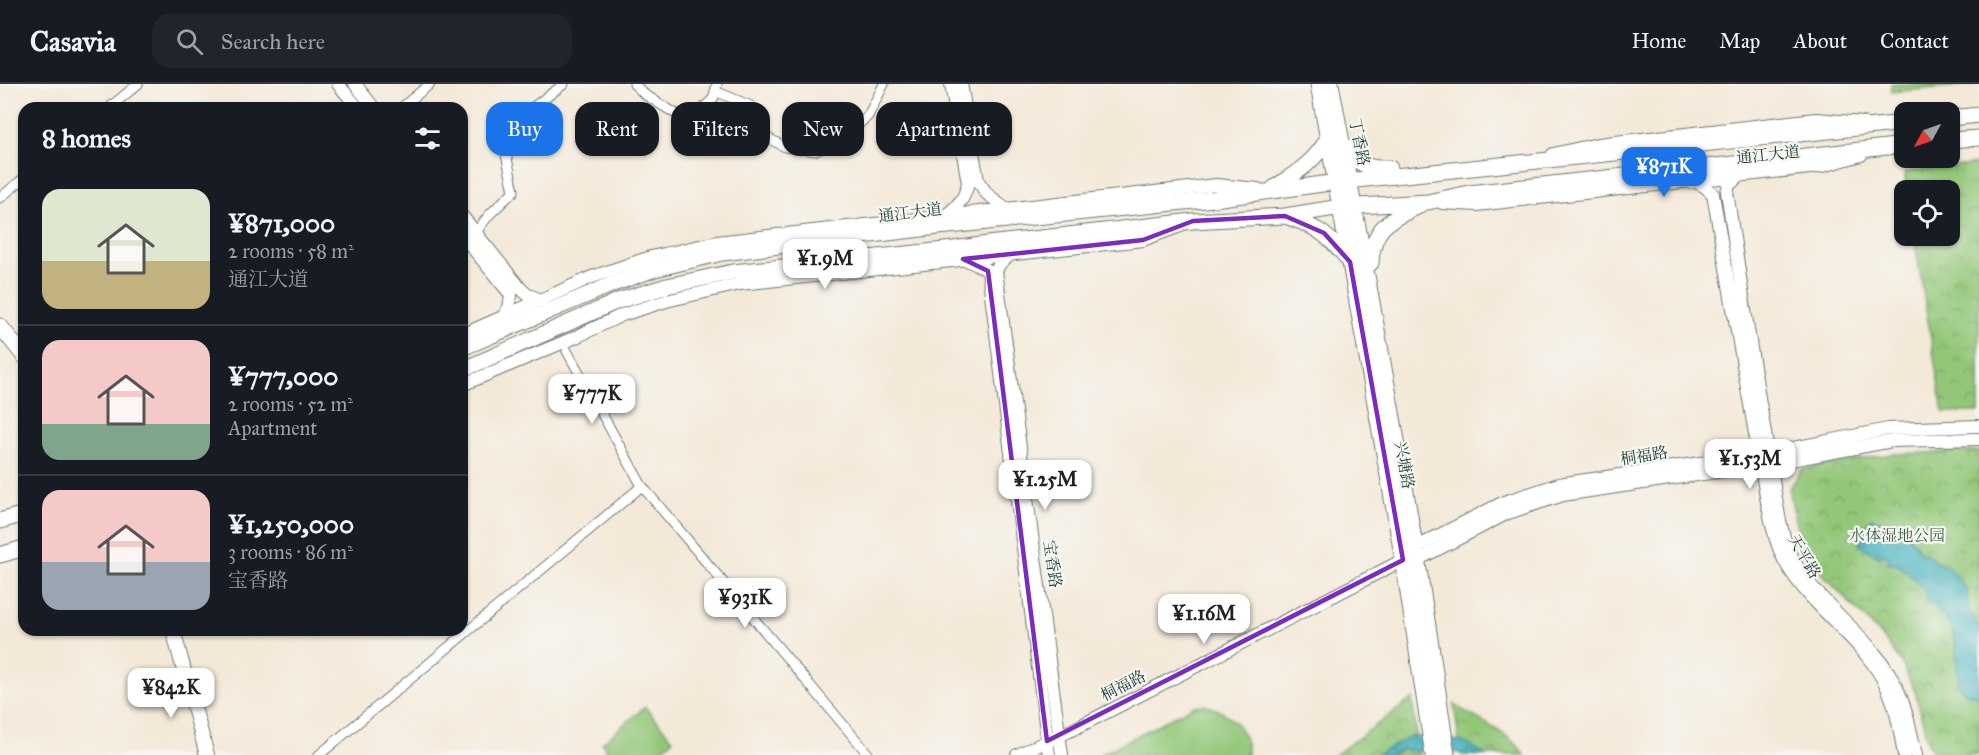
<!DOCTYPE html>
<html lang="en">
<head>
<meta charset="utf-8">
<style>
	body { margin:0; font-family:"IM FELL Great Primer","Noto Serif SC",serif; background:#20242c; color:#f1f3f6; height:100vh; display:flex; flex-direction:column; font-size:22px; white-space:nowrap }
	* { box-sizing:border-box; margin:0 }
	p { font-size:20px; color:#9ea1a6 }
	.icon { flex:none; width:33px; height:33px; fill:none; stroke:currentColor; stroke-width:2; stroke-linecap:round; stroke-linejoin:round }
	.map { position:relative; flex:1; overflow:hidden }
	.panel { position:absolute; left:18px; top:18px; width:450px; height:534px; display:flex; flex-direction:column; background:#171b24; border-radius:18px; box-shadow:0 2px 4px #0004 }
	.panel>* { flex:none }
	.guide { position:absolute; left:486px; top:18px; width:570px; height:54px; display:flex; gap:12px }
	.needle { width:39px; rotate:230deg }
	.tools { position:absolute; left:1894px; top:18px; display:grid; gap:12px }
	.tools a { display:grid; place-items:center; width:66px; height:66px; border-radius:12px; background:#171b24; box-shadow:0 2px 4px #0004; font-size:30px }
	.price { position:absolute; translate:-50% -51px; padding:0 14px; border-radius:12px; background:#fff; color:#222; font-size:20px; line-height:39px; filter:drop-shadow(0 2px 3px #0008) }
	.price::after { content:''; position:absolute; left:50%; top:36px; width:18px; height:14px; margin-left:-9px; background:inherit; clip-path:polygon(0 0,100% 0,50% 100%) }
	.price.selected { background:#1a73e8; color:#fff }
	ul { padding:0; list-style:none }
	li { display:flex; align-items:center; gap:18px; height:150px; padding:0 24px }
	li+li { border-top:2px solid #363941 }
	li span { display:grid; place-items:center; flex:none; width:168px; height:120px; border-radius:18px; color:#555 }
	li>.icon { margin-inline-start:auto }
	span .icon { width:72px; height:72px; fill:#fffc; stroke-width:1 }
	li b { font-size:26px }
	h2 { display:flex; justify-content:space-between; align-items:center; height:72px; padding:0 24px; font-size:26px }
	.pill { padding:0 21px; border-radius:18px; background:#171b24; box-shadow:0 2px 4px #0004; font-size:21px; line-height:54px }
	.pill.selected { background:#1a73e8; color:#fff }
	header { display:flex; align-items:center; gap:36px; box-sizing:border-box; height:84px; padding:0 30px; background:#171b24; border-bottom:2px solid #363941 }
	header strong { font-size:28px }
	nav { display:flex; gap:33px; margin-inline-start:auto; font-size:21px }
	.search { width:420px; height:54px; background:#20242c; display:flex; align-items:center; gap:15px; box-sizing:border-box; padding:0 21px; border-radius:18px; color:#9ea1a6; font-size:22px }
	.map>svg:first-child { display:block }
	.park { fill:url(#park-crowns); stroke:#598256; stroke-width:1.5 }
	.pitch { fill:#93c778; stroke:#598256; stroke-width:1.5 }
	.water { fill:url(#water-ripples); stroke:#307778; stroke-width:1.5 }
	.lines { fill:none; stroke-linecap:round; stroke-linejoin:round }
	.minor-casing { stroke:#6a796d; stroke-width:11 }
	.tertiary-casing { stroke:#6a796d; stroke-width:14 }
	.secondary-casing { stroke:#6a796d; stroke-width:16 }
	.primary-casing { stroke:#6a796d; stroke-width:17 }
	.trunk-casing { stroke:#6a796d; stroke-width:17 }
	.minor { stroke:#fff; stroke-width:9 }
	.tertiary { stroke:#fff; stroke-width:12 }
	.secondary { stroke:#fff; stroke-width:14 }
	.primary { stroke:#fff; stroke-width:15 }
	.trunk { stroke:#fff; stroke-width:15 }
	.marked { fill:none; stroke:#7b2cbf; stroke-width:4.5; stroke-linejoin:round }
	.labels { text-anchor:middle; stroke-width:4.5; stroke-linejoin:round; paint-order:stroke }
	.street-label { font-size:16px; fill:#1f3d34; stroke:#f6f6f2 }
	.park-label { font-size:16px; fill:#3c6045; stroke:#f6f6f2 }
</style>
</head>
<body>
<header>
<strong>Casavia</strong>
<div class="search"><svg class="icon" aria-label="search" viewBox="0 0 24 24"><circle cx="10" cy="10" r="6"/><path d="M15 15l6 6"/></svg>Search here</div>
<nav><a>Home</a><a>Map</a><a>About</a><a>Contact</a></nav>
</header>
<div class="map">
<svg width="1979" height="671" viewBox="0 0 1979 671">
	<defs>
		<pattern id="park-crowns" width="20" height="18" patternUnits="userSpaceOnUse" patternTransform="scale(1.5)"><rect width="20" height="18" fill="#93c778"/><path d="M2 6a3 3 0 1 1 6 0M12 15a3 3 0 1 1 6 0" fill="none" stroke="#77a363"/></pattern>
		<pattern id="water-ripples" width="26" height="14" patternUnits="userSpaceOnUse" patternTransform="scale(1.5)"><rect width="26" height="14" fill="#42b1bc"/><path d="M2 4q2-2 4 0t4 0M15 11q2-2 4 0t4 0" fill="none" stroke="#37919a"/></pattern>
	</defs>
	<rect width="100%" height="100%" fill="#f6f6f2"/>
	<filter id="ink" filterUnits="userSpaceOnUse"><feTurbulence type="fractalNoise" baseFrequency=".0167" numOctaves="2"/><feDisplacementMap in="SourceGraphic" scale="12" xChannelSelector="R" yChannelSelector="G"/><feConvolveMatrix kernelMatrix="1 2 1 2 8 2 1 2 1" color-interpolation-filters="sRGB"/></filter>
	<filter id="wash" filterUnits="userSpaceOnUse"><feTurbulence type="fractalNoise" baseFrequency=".008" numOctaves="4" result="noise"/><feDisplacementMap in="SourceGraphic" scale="24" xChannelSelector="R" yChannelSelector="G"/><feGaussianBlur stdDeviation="1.35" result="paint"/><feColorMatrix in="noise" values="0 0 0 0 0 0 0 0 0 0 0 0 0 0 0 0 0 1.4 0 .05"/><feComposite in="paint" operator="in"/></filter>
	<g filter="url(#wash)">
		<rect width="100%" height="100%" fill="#f4e9d8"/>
		<!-- park -->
		<path class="park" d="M1891 0H1979L1892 8Z
			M1979 80V328H1943L1914 152H1950V106H1907L1904 88Z
			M1979 367V671H1936L1928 660 1916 610 1902 580 1882 552 1818 486 1799 455 1789 405 1802 385 1893 370Z
			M1412 615 1419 671H1335Z
			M1454 620C1477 637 1507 646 1525 671H1461Z"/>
		<!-- pitch -->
		<path class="pitch" d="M1205 621C1229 628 1248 644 1247 671H1100L1194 622Z
			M645 623 673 656 655 671H611L602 659Z"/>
		<!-- water -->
		<path class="water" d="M1871 434C1877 437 1884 437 1890 439 1906 446 1913 456 1922 470L1926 469 1936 478 1948 483 1965 503 1967 509 1969 529 1979 542V612L1967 609 1959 603C1955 573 1961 546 1936 525V522C1928 519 1925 518 1926 509 1916 497 1903 481 1888 478V472L1882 470 1880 473 1859 461 1863 448Z
			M1410 652C1442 658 1456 648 1485 671H1469L1436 665 1410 667 1404 665 1389 671H1377C1388 663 1398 662 1410 652Z"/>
	</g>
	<g filter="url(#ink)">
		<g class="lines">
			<defs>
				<path id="minor" d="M634 0 644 10 676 30 698 29 713 15 717 0
					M715 7 751 22 764 52 785 63 816 67 844 53 868 32 884 0
					M109 24 138 0
					M401 24 430 0
					M0 114 24 94
					M473 152 489 131 514 107 501 47 564 0
					M567 267 642 402 869 671
					M319 671 642 402"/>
				<path id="tertiary" d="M338 0 358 24
					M355 0 374 24
					M961 0 978 97 987 110 1007 125
					M1553 70 1598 60 1816 35 1863 39
					M1740 91 1729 101 1727 108C1741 199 1754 291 1771 382 1775 408 1779 443 1789 467 1807 507 1846 534 1873 567 1902 601 1907 629 1916 671
					M1691 96 1704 102 1713 110 1767 418C1772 441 1776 463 1788 483 1816 529 1868 558 1889 608 1898 628 1900 650 1904 671
					M1442 119 1477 121 1819 83 1861 71
					M948 130C959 120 965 114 968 99L951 0
					M462 132 521 205 528 211 542 216
					M462 151 511 211 509 224 502 234
					M1011 170 1000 179 996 187 1062 671
					M967 176 988 186 1049 671
					M462 251 592 193 651 173 717 158 1216 101 1258 105
					M462 301 576 253 622 231 666 217 740 200 1143 156 1178 143
					M1411 476H1417L1508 429 1563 411 1770 380 1892 357 1979 355
					M1017 671 1076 644 1403 476 1416 463 1504 418 1559 400 1768 369 1888 345 1979 342"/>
				<path id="secondary" d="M173 546 207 671"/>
				<path id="primary" d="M1318 0 1403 476 1433 671
					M1331 0C1373 223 1416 446 1447 671
					M1950 34 1979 31
					M1950 56 1979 54
					M1346 62C1355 81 1370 85 1390 84
					M1274 104C1296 89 1315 78 1328 54
					M1288 133C1320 144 1329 152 1350 178
					M1371 179C1373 142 1388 137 1419 122
					M462 264 613 200 655 185 722 169 938 143 1214 115 1337 98 1905 39
					M462 286 618 217 667 202 733 188 954 165 988 160 1193 137 1285 132 1341 123 1428 118 1469 109 1905 61"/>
				<path id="trunk" d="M0 242 24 272
					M0 437 24 430
					M0 471 24 464"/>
			</defs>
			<!-- minor casing -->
			<use href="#minor" class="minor-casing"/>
			<!-- tertiary casing -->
			<use href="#tertiary" class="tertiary-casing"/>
			<!-- secondary casing -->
			<use href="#secondary" class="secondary-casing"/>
			<!-- primary casing -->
			<use href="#primary" class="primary-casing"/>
			<!-- trunk casing -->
			<use href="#trunk" class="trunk-casing"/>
			<!-- minor -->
			<use href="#minor" class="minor"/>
			<!-- tertiary -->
			<use href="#tertiary" class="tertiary"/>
			<!-- secondary -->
			<use href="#secondary" class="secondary"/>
			<!-- primary -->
			<use href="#primary" class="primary"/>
			<!-- trunk -->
			<use href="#trunk" class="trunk"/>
		</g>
	</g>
	<!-- marked area -->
	<path class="marked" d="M1285 132 1324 149 1350 178 1403 476 1047 657 988 187 963 175 1143 156 1193 137Z"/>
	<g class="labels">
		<!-- street labels -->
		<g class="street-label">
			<text transform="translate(1360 58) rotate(79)" y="6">丁香路</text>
			<text transform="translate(1768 70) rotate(-6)" y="6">通江大道</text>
			<text transform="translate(910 128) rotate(-7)" y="6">通江大道</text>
			<text transform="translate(1644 371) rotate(-9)" y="6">桐福路</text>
			<text transform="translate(1405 381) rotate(80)" y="6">兴塘路</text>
			<text transform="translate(1805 472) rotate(60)" y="6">天平路</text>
			<text transform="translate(1053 480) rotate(82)" y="6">宝香路</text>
			<text transform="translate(1123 601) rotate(-27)" y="6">桐福路</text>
		</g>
		<!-- park labels -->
		<g class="park-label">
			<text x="1897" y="457">水体湿地公园</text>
		</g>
	</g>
</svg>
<div class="tools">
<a><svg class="needle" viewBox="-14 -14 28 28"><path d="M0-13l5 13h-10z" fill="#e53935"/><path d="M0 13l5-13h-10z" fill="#9ea1a6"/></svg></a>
<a><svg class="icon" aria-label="locate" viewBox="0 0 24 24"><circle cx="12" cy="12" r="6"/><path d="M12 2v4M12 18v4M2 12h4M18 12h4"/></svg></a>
</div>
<b class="price selected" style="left:1664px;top:114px">¥871K</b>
<b class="price" style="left:825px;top:206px">¥1.9M</b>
<b class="price" style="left:592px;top:341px">¥777K</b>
<b class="price" style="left:1750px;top:406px">¥1.53M</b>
<b class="price" style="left:1045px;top:427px">¥1.25M</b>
<b class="price" style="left:745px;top:545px">¥931K</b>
<b class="price" style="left:1204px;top:561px">¥1.16M</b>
<b class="price" style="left:171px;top:635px">¥842K</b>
<div class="guide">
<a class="pill selected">Buy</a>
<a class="pill">Rent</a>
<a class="pill">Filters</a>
<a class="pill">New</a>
<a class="pill">Apartment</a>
</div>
<section class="panel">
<h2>8 homes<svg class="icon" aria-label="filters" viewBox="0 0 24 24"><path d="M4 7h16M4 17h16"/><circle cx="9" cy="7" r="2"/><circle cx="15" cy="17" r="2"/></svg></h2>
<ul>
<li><span style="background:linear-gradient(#dfe7d0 60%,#c2b280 0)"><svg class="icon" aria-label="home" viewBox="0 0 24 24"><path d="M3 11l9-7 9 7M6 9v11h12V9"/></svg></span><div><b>¥871,000</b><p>2 rooms · 58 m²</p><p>通江大道</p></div></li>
<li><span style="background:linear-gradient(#f6c9c9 70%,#7fa58c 0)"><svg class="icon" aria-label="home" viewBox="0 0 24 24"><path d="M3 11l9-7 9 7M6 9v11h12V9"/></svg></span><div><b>¥777,000</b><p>2 rooms · 52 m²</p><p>Apartment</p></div></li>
<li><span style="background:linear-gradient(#f6c9c9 60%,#9aa5b1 0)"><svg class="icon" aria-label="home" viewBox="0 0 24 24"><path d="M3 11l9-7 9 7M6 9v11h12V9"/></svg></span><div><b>¥1,250,000</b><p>3 rooms · 86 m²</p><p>宝香路</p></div></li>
</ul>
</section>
</div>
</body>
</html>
